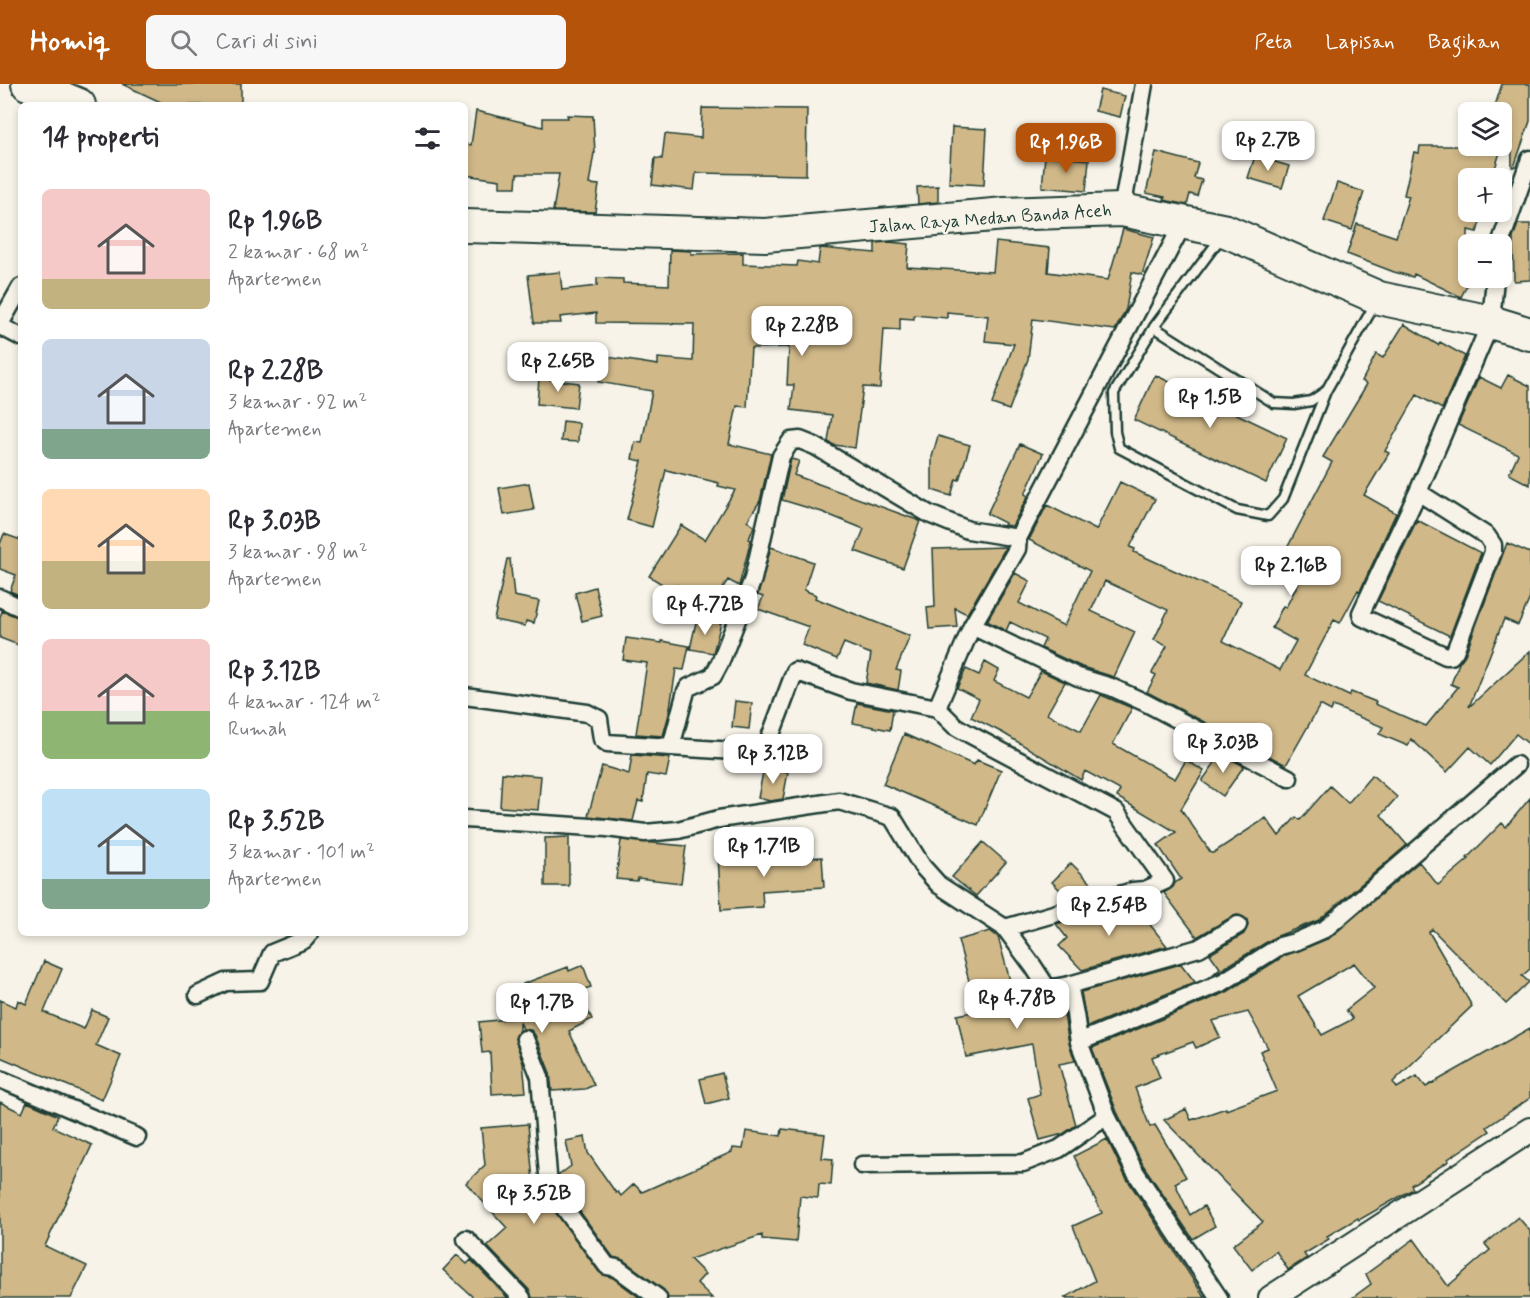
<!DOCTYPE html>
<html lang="id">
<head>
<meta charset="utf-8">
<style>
	body { margin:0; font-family:Mynerve,sans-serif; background:#f7f7f7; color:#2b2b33; height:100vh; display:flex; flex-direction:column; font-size:22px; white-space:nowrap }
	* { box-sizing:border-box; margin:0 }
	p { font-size:20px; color:#7c7c81 }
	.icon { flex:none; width:33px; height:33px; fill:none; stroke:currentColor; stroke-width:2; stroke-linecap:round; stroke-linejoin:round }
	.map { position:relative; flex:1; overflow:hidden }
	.panel { position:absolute; left:18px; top:18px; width:450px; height:834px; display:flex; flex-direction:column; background:#fff; border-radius:9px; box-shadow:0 3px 9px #0003 }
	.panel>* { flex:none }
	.fabs { position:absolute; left:1458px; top:18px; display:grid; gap:12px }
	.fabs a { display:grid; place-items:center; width:54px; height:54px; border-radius:9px; background:#fff; box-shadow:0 3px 9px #0003; font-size:30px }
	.price { position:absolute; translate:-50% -51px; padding:0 14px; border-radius:12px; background:#fff; color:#222; font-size:20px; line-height:39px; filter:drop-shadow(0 2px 3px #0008) }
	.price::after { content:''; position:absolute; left:50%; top:36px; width:18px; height:14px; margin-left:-9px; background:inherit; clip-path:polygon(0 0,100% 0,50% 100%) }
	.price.selected { background:#b45309; color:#fff }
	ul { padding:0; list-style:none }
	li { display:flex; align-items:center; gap:18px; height:150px; padding:0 24px }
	li span { display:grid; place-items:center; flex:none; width:168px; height:120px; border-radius:9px; color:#555 }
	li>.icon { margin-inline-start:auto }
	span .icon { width:72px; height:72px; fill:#fffc; stroke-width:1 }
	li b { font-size:26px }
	h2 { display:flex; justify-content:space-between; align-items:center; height:72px; padding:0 24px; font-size:26px }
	header { display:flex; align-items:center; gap:36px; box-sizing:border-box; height:84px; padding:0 30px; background:#b45309; color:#fff }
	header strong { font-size:28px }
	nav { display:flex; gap:33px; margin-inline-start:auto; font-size:21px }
	.search { width:420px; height:54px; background:#f7f7f7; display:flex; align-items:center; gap:15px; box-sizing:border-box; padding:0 21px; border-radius:9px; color:#7c7c81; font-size:22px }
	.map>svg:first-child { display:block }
	.building { fill:#d0b888; stroke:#1f3d34; stroke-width:1.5; fill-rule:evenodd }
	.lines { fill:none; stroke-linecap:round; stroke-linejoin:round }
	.lane-casing { stroke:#1f3d34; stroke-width:13 }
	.street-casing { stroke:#1f3d34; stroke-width:21 }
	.secondary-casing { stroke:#1f3d34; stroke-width:28 }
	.highway-casing { stroke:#1f3d34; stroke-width:36 }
	.lane { stroke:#f7f3e8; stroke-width:8 }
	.street { stroke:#f7f3e8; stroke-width:16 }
	.secondary { stroke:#f7f3e8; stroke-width:24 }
	.highway { stroke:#f7f3e8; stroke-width:32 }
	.labels { text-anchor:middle; stroke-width:5; stroke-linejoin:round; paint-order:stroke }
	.street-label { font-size:18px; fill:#1f3d34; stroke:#f7f3e8 }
</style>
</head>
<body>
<header>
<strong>Homiq</strong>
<div class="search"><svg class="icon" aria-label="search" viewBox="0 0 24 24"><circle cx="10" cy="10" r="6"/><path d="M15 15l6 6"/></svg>Cari di sini</div>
<nav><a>Peta</a><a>Lapisan</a><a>Bagikan</a></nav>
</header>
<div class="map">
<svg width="1530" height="1214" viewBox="0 0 1530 1214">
	<rect width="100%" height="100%" fill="#f7f3e8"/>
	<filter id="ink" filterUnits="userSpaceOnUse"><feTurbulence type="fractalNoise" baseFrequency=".0167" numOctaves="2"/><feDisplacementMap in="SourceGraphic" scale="12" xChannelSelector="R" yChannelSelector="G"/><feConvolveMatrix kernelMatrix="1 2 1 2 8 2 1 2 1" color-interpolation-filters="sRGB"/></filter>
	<g filter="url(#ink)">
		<!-- building -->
		<path class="building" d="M122 0H241V21H167Z
			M1502 0H1530V37L1514 83H1512L1511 28H1493Z
			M1100 6 1125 12 1120 33 1095 27Z
			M702 24 807 25 806 91 696 89 694 106 652 101 655 74 662 75 665 50 701 54Z
			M476 27 543 43V34H568L567 31 593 32 595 69H594L589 100 599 101 595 128 553 127 559 90H517L516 103H500V96L465 91V60L471 61Z
			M952 43 987 45 984 101 949 99Z
			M1420 62H1502L1492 94H1468V128H1483L1477 148 1468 146V199L1461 213 1414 190 1413 193 1394 188 1347 170 1357 140 1396 153 1409 112 1404 111 1414 68 1419 69Z
			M1156 68 1198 79 1194 94 1202 96 1197 112 1190 110 1187 121 1164 116 1165 113 1146 109Z
			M1045 72 1089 76 1086 107 1042 103Z
			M1255 72 1289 82 1282 104 1248 94Z
			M1337 99 1364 108 1352 146 1324 137Z
			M938 102V118L918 120 917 103Z
			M1518 140H1530V196L1514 197 1513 154Z
			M1123 145 1154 153 1142 191 1132 188 1126 225 1115 246 1033 235 1028 275 1009 326 992 320 1014 260 985 257 988 232 947 228V234L914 231V235L900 234V246L884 245 880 304 863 303 855 364 834 361 828 358 832 331 791 326 794 301H787L789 263 751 264 747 323 737 322 729 360 771 370 760 417 747 437 754 442 749 455 751 456 739 502 728 496 710 522 677 501 673 507 649 492 681 441 705 456 735 406 718 402 719 399 666 386 652 443 627 436 642 377 632 375 635 358 642 359 652 307 598 298 602 272 658 281V274L693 277 694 240 596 239V229L560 233 561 239H534L528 191 560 188 562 206 597 202V194L623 195V199L669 201 670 166 691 167V170L743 169V180L797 182 798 177 818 180 820 164 875 169V159L889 158 909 160 907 183 993 188 996 158 1050 164 1048 188 1108 196Z
			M1404 240 1438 261 1440 258 1465 272 1442 325 1417 311 1385 367 1389 369 1364 411 1396 429 1360 507 1358 506 1340 539 1334 536 1305 591 1349 612 1351 608 1376 618 1375 620 1426 642 1458 603 1451 600 1459 579 1465 571 1507 459 1530 469V514L1518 541 1504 535 1469 623 1530 567V661L1516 650 1490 681 1470 663 1447 688 1411 655 1408 662 1379 650 1383 643 1333 622 1331 627 1320 621 1286 681 1147 608 1156 591 1152 589 1167 562 1154 556 1168 526 1105 497 1091 527 1135 548 1114 593 1082 583 1041 564 1045 555 1010 538 1006 547 987 537 1015 489 1030 497 1019 519 1064 542 1090 487 1029 456 1047 421 1096 446 1120 398 1155 415 1130 463 1135 465 1134 468 1241 517 1223 557 1280 586 1296 557 1272 544 1283 522 1286 523 1306 484 1283 472 1332 378 1323 373 1367 300 1362 297 1376 270 1383 274Z
			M1155 291 1287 354 1266 399 1134 336Z
			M1508 291 1530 302V401L1509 390 1518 370 1458 341 1479 293 1501 304Z
			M539 294 579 299 576 324 537 320Z
			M563 337 579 339 578 358 561 357Z
			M938 352 970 361 959 396 956 395 951 412 932 406V373Z
			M1020 360 1043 370 1025 410 1028 412 1012 442 1004 441 1005 439 987 430Z
			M791 375 799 377 794 391 920 437 903 484 855 467 864 445 822 428 782 416Z
			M529 399 534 426 504 431 499 404Z
			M1417 436 1481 469 1450 552 1378 517Z
			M4 450 21 456V512L10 507 16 491 0 485V460Z
			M771 463 813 478 804 506 816 511 815 514 910 552 896 586 901 587 898 606 866 599 871 570 844 559 837 575 802 561 809 543 758 525 763 513 758 511Z
			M1006 463 967 530 955 524 957 543 929 545 927 524 935 523 933 465Z
			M507 475H510L514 512 539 517 534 539 526 537 525 542 494 536Z
			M595 503 602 532 582 537 575 509Z
			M2 527 21 534V562L0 554V533Z
			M697 534 721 539 713 569 690 565Z
			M626 554 662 559V557L689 562 684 586 676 585 669 630 663 652 636 650 647 579 623 576Z
			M985 578 999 586 994 597 1026 613 1041 587 1065 598 1047 630 1081 647 1101 611 1132 624 1113 660 1175 695 1186 676 1204 687 1181 725 1211 769H1213L1266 734 1279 752 1296 733 1300 736 1330 702 1348 719 1372 691 1397 713 1381 731 1407 761 1319 836 1275 853 1211 892 1220 884 1210 870 1244 850 1248 841 1247 835 1238 831 1233 832 1197 853 1164 809 1173 803 1175 799 1181 795 1158 761 1176 748 1117 713 1120 706 1085 687 1081 696 1003 649 971 633 979 615 957 604 966 585 979 591Z
			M735 617 752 619 749 645 732 643Z
			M857 619 893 626 890 646 853 639Z
			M904 650 974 681 977 676 1001 686 978 741 883 700Z
			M1221 670 1244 682 1223 712 1202 697Z
			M632 671 670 674 666 693 647 690 643 718 638 717 633 737 588 732 602 682 629 690Z
			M764 683 788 688 783 715 770 717 758 714Z
			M502 689 541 692 538 726 500 723Z
			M1530 714V885L1522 892 1529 898 1506 920 1432 845 1429 848 1472 922 1393 998 1397 1004 1417 992 1426 1003 1530 944V1014L1487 1043 1490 1047 1448 1075 1449 1077 1411 1101 1413 1105 1359 1136 1358 1134 1327 1152 1329 1155 1304 1170 1307 1174 1288 1186 1276 1167 1252 1186 1233 1161 1263 1138 1164 1036 1186 1025 1191 1036 1226 1024V1026L1277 1007 1260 967 1268 964 1248 928 1212 937 1220 953 1196 964 1193 958 1152 973 1160 994 1135 1004 1150 1043 1155 1041 1186 1093 1175 1099 1190 1131 1204 1122 1215 1142 1193 1155 1143 1081 1117 1028 1092 964 1227 908 1284 872 1329 854 1419 778 1438 801 1469 775 1467 774 1502 739 1506 743ZM1354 879 1374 904 1346 926 1353 935 1322 951 1298 912Z
			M569 753V802H545V754Z
			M621 756 686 762 681 799 638 794 637 797 616 795Z
			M983 758 1006 778 976 812 952 793Z
			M764 768 765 776 822 773 824 803 762 807 763 823 721 826 718 771Z
			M1071 779 1092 800 1081 811 1069 815 1052 798Z
			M1132 818 1167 862 1082 886 1059 862 1067 854 1056 840 1098 828 1103 835 1120 822Z
			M990 847 998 853 1017 922 1061 915 1069 959 1075 977 1059 980 1076 1041 1063 1050 1040 1056 1028 1014 1040 1010 1032 960 966 973 957 931 977 927 958 856Z
			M44 877 62 885 44 928 84 945 92 926 108 933 96 961 121 972 102 1016 0 973V916L16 923 18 916 26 920Z
			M1181 880 1195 898 1087 943 1081 908Z
			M583 881 591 903 581 906 582 911H580L592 935 569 947 594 1001 585 1005 552 1007 550 989 535 951 531 946 523 945 520 938V946L515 954 523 979 526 1008 492 1010 490 968 482 969 479 938 535 932 523 900 568 883 569 887Z
			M722 989 729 1014 706 1020 700 995Z
			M0 1018 22 1029 27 1018 41 1024 58 1032 53 1043 92 1061 45 1162 87 1182 71 1214H0Z
			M528 1040 534 1108 539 1105 599 1188 613 1194 640 1214H532L530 1207 487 1162 507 1144 466 1099 485 1081 481 1044Z
			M782 1045 825 1050 822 1074 833 1075 831 1101 819 1100 818 1114 800 1112 796 1158 762 1155V1151L690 1175 705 1190 697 1199 712 1214H668L664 1206 623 1176 613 1173 559 1099V1091L571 1082 566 1057 585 1053 588 1069 616 1109 618 1108 621 1112 634 1100 642 1108 732 1068 733 1064 743 1065 746 1047 781 1052Z
			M1107 1055 1125 1092 1205 1214H1064L1095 1197 1073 1142 1102 1129 1074 1072Z
			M1518 1133 1530 1147V1214H1352L1371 1200 1366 1190 1414 1155 1448 1202 1490 1166 1485 1160Z
			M457 1171 467 1180 471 1176 508 1214H474L443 1186Z"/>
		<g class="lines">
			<defs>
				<path id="lane" d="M1222 152 1154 243 1114 309 1115 348 1119 364 1237 426 1268 432 1283 415 1326 307
					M1154 243 1274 319 1294 320 1311 317 1326 307 1376 218"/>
				<path id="street" d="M1122 126 1144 0
					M1184 138 1018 454 1017 465 972 542 937 624 955 642 969 650 1116 728 1165 797 1145 806 1133 807 1005 844 1033 882 1048 905 1069 901 1075 930 1079 958 1107 1032 1134 1086 1219 1214
					M1500 160 1530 75
					M0 240 21 203
					M0 242 21 253
					M1418 408 1487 452 1493 461V468L1455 567 1451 572H1446L1362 533 1361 529 1418 408 1491 238 1495 194
					M0 514 21 524
					M972 542 1078 593 1111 603 1146 619 1289 694
					M465 612 587 629 599 635 602 655 607 659 751 668H761L769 656 795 587 851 607 937 624
					M671 663 686 607 689 603 713 592 720 579 753 495 781 372 791 357 800 356 815 362 929 430 968 446 1018 454
					M465 735 607 744 645 749 678 746 719 735 839 717 892 733 922 782 939 801 1005 844
					M1069 901 1199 864 1238 841
					M198 911 226 898 260 897 272 869 304 856 310 849
					M525 955 540 993 549 1103 607 1182 617 1184 658 1214
					M1079 958 1223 898 1280 862 1295 858 1325 845 1516 681
					M0 995 137 1053
					M862 1081 1023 1079 1059 1065 1107 1032
					M466 1155 522 1214"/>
				<path id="secondary" d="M1271 1214 1530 1046"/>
				<path id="highway" d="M28 0 79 21
					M465 142 765 151 1005 130 1122 126 1226 147 1379 214 1491 238 1530 250"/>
			</defs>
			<!-- lane casing -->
			<use href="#lane" class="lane-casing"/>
			<!-- street casing -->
			<use href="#street" class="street-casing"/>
			<!-- secondary casing -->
			<use href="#secondary" class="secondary-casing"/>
			<!-- highway casing -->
			<use href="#highway" class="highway-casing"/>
			<!-- lane -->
			<use href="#lane" class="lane"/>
			<!-- street -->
			<use href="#street" class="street"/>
			<!-- secondary -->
			<use href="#secondary" class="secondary"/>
			<!-- highway -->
			<use href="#highway" class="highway"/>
		</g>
	</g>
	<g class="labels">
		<!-- street labels -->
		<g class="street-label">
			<text transform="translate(990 134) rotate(-4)" y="6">Jalan Raya Medan Banda Aceh</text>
		</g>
	</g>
</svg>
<div class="fabs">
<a><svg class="icon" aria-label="layers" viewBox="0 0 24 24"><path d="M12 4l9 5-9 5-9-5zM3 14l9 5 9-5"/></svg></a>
<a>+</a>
<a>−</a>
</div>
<b class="price" style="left:1268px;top:88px">Rp 2.7B</b>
<b class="price selected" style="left:1066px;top:90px">Rp 1.96B</b>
<b class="price" style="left:802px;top:273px">Rp 2.28B</b>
<b class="price" style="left:558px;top:309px">Rp 2.65B</b>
<b class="price" style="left:1210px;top:345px">Rp 1.5B</b>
<b class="price" style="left:1291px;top:513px">Rp 2.16B</b>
<b class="price" style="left:705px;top:552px">Rp 4.72B</b>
<b class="price" style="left:1223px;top:690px">Rp 3.03B</b>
<b class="price" style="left:773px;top:701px">Rp 3.12B</b>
<b class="price" style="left:764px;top:794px">Rp 1.71B</b>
<b class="price" style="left:1109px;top:853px">Rp 2.54B</b>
<b class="price" style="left:1017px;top:946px">Rp 4.78B</b>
<b class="price" style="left:542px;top:950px">Rp 1.7B</b>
<b class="price" style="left:534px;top:1141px">Rp 3.52B</b>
<section class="panel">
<h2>14 properti<svg class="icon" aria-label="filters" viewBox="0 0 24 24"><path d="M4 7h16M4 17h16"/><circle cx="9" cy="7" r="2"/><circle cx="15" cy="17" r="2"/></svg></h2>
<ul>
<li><span style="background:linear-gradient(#f6c9c9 75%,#c2b280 0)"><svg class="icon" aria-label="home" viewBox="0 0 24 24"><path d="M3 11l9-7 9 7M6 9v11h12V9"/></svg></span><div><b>Rp 1.96B</b><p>2 kamar · 68 m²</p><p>Apartemen</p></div></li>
<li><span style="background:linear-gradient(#c9d6e8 75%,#7fa58c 0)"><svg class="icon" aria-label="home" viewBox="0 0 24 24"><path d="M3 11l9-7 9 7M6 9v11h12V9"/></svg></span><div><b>Rp 2.28B</b><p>3 kamar · 92 m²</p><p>Apartemen</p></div></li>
<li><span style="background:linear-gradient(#ffd9b3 60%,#c2b280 0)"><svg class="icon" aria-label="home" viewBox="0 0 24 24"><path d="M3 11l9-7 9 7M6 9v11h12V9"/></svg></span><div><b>Rp 3.03B</b><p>3 kamar · 98 m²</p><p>Apartemen</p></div></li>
<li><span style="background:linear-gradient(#f6c9c9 60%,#8fb573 0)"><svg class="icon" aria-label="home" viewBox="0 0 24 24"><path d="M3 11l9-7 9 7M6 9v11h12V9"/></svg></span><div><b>Rp 3.12B</b><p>4 kamar · 124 m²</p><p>Rumah</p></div></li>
<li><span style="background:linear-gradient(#bfe0f5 75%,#7fa58c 0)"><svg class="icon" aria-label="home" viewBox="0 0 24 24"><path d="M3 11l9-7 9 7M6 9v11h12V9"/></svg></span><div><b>Rp 3.52B</b><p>3 kamar · 101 m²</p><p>Apartemen</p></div></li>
</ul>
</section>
</div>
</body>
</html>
